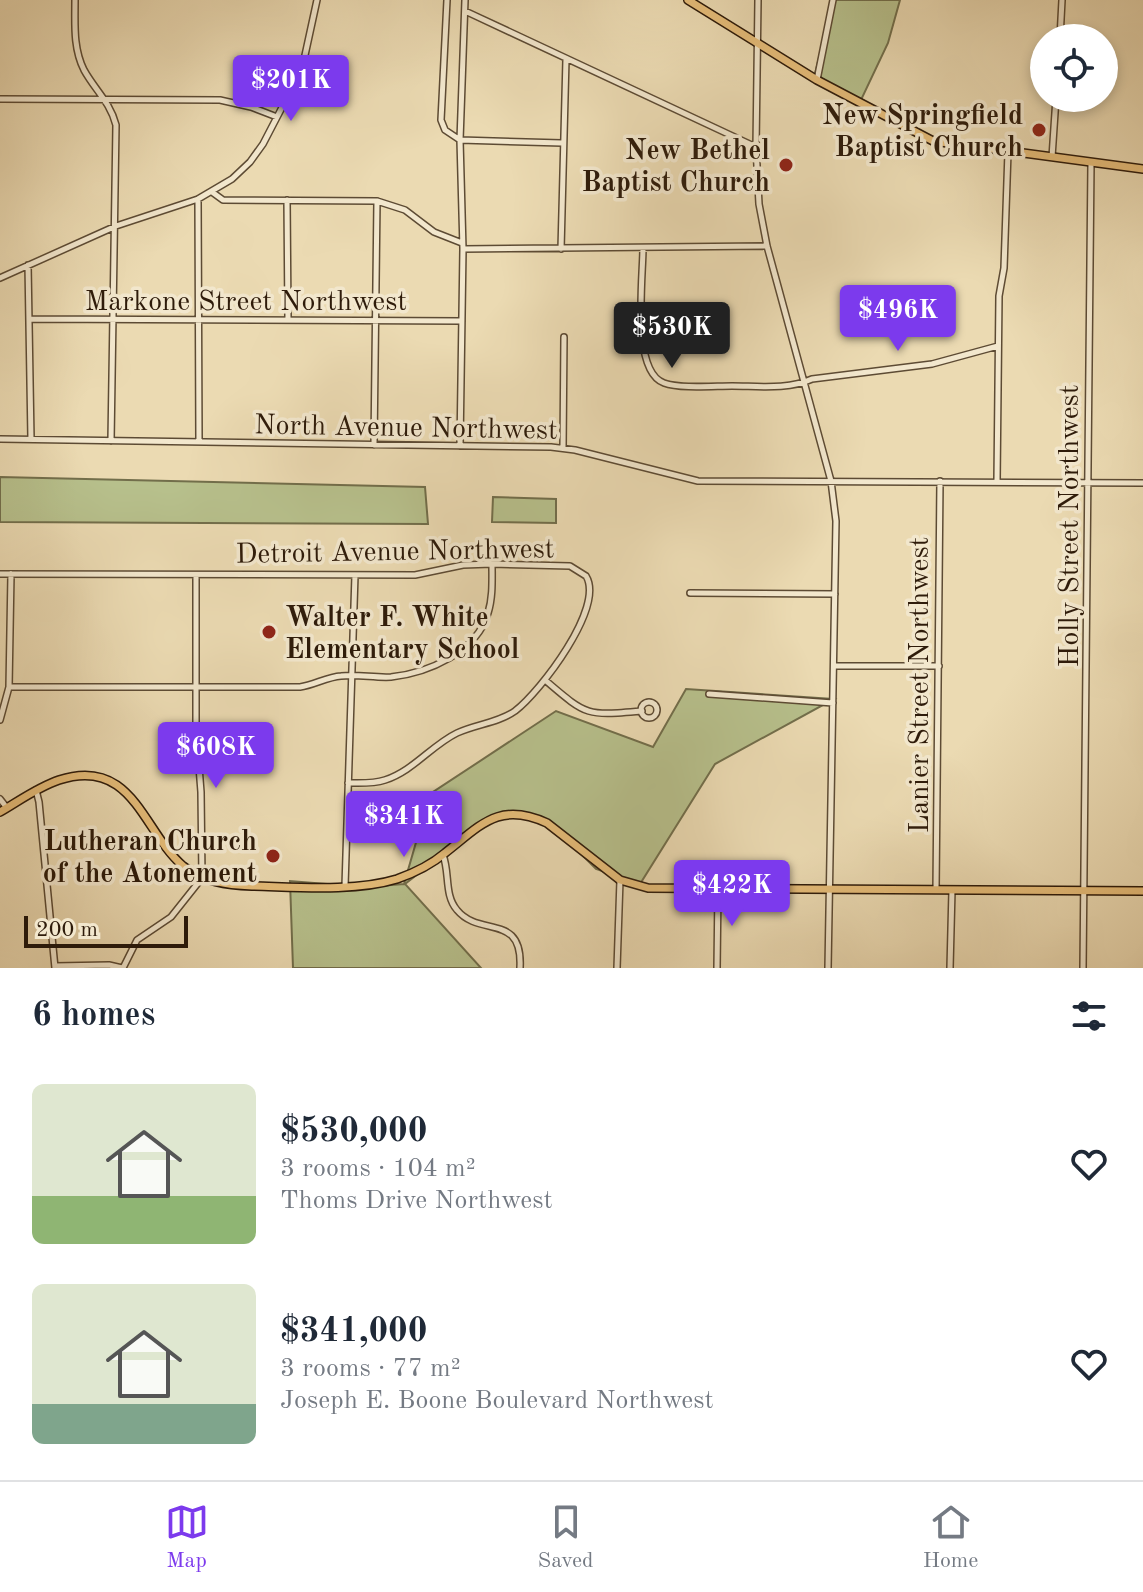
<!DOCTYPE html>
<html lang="en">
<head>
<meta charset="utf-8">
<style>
	body { margin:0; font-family:"Old Standard TT",serif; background:#f2f2f3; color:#1f2937; height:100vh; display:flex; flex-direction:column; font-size:30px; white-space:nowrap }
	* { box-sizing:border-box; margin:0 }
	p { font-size:26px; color:#747a83 }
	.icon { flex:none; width:44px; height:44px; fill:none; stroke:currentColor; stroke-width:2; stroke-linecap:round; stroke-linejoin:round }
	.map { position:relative; height:968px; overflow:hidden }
	.drawer { display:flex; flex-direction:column; background:#fff; flex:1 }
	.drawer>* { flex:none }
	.fabs { position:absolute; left:1030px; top:24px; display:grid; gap:16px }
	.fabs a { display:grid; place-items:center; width:88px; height:88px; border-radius:50%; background:#fff; box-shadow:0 4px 12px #0003; font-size:40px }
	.scale { position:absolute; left:24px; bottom:20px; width:164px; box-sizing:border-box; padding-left:8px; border:4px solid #2e1b0a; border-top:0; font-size:22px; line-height:28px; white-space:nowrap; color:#2e1b0a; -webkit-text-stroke:6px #f2e7cd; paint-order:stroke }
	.price { position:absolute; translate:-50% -68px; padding:0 18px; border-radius:8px; background:#7c3aed; color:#fff; font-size:26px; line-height:52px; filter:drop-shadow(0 2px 4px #0008) }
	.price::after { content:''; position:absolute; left:50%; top:48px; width:24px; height:18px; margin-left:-12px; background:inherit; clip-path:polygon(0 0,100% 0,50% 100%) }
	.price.current { background:#222; color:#fff }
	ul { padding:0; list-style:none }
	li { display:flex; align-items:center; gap:24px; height:200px; padding:0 32px }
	li span { display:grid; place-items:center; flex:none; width:224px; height:160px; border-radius:12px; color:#555 }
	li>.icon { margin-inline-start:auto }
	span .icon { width:96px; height:96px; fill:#fffc; stroke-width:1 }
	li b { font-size:34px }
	h2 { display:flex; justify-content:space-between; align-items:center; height:96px; padding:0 32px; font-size:34px }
	.menu { display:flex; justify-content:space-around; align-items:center; height:112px; border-top:2px solid #e0e1e3; background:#fff; font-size:22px; color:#747a83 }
	.menu a { display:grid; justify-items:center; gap:4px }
	.menu .current { color:#7c3aed }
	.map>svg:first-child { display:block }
	.green { fill:#b7c08c; stroke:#726e4b; stroke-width:2 }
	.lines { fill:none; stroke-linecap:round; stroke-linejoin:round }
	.minor-casing { stroke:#5d4b34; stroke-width:8 }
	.major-casing { stroke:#2e1b0a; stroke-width:10 }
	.minor { stroke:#f2e7cd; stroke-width:5 }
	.major { stroke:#e6bd79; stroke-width:7 }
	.poi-dot { fill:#8f2418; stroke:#f2e7cd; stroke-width:3 }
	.labels { text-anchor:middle; stroke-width:7; stroke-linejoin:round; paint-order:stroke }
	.poi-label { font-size:28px; font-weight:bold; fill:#2e1b0a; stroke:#f2e7cd; text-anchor:end }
	.street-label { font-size:28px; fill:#2e1b0a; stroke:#f2e7cd }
</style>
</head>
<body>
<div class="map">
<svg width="1143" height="968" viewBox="0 0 1143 968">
	<rect width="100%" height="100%" fill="#ebdab2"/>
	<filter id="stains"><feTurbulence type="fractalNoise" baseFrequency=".0025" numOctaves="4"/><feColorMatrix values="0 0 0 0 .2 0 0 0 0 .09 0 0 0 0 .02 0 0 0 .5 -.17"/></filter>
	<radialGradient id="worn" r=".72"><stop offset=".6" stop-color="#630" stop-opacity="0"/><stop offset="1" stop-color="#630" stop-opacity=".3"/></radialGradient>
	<!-- green -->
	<path class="green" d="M833 0H900L888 43 861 100 814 78Z
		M0 477 425 487 428 524 0 522Z
		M493 497 556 499V523L492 522Z
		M686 689 834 699 715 764 640 884 596 869 546 819 510 812 480 826 405 884 481 968H293L290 881 365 887 404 884 430 794 556 711 653 747Z"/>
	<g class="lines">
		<defs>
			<path id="minor" d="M75 0C75 24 73 48 84 70 95 90 110 102 116 125L111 441
				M447 0 441 120 445 130 460 140
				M758 0 756 147 759 204 767 246 831 481 836 521 828 968
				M465 11 756 147
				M1060 38 1062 0
				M817 80 833 0
				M0 99 220 100 251 107 277 117
				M460 140 562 143
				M1052 157 1056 98
				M212 192 223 200 377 201 405 210 434 232 462 243
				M198 199 199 441
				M287 200 288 319
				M643 248C643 278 631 371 664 383 680 389 714 386 732 386 757 386 788 390 812 379L932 364 998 346
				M463 249 767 246
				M561 249 566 59
				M28 265 31 439
				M0 278 116 226 198 199 232 179 250 162 263 144 302 69 317 0
				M31 319 462 321
				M0 439 551 447 575 450 698 481 1143 483
				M374 445 377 201
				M460 446 463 249 460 140 465 0
				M563 448 564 337
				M997 481 999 296 1004 268 1008 152
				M0 574 415 575 463 565 492 564 570 566 586 576C605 607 541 691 515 711 498 723 476 724 457 733 432 745 413 771 385 780 373 784 361 783 348 783
				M690 593 835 594
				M834 666H939
				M545 680C587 716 586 716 642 711
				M9 687H300C314 685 327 677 341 676 358 674 374 678 391 677 428 673 477 652 488 613 493 597 492 580 492 564
				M709 694 833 703
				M641 710a8 8 0 1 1 16 0a8 8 0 1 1-16 0Z
				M0 720 9 687 11 574
				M36 790 39 802 55 968
				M0 799 7 808
				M443 855C450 873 444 895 457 910 480 938 523 912 520 968
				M345 886 355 575
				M936 890 940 481
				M55 966 109 965 122 968
				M123 968 137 940 171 917 202 878 201 792 196 728V575
				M617 968 620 880
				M717 968 718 889
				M950 968 952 890
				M1083 968 1091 163"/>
			<path id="major" d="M688 0 817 80 933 141 1143 169
				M0 812C19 801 38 787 59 780 133 756 143 832 183 866 203 882 227 885 252 886 296 887 355 892 397 879 414 873 432 864 445 853 481 825 499 801 547 823L620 880 648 888 1143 891"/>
		</defs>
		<!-- minor casing -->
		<use href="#minor" class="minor-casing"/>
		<!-- major casing -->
		<use href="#major" class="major-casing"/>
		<!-- minor -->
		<use href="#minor" class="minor"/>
		<!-- major -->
		<use href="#major" class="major"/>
	</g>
	<!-- markers -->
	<g class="poi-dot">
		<circle cx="1039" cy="130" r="8"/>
		<circle cx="786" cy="165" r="8"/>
		<circle cx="269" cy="632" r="8"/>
		<circle cx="273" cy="856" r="8"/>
	</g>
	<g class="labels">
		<!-- poi labels -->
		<g class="poi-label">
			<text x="1023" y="124">New Springfield<tspan x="1023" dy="32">Baptist Church</tspan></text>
			<text x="770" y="159">New Bethel<tspan x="770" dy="32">Baptist Church</tspan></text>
			<text x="285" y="626" text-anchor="start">Walter F. White<tspan x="285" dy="32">Elementary School</tspan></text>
			<text x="257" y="850">Lutheran Church<tspan x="257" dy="32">of the Atonement</tspan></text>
		</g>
		<!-- street labels -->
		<g class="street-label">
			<text x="246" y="310">Markone Street Northwest</text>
			<text transform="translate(406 426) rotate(1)" y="10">North Avenue Northwest</text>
			<text transform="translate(1068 526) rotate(-90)" y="10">Holly Street Northwest</text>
			<text transform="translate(395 550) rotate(-1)" y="10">Detroit Avenue Northwest</text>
			<text transform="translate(918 685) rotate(-90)" y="10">Lanier Street Northwest</text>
		</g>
	</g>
	<rect width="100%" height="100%" filter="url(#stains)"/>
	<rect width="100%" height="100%" fill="url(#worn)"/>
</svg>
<div class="fabs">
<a><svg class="icon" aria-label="locate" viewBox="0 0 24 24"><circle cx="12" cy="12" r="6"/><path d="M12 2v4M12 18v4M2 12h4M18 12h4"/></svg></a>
</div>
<div class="scale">200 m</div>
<b class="price" style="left:291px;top:123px">$201K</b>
<b class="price" style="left:898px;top:353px">$496K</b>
<b class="price current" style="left:672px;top:370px">$530K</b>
<b class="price" style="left:216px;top:790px">$608K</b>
<b class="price" style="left:404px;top:859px">$341K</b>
<b class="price" style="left:732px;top:928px">$422K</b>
</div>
<section class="drawer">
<h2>6 homes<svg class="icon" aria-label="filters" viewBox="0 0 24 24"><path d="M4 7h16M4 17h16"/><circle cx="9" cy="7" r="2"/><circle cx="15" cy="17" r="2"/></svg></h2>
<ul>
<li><span style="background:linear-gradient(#dfe7d0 70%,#8fb573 0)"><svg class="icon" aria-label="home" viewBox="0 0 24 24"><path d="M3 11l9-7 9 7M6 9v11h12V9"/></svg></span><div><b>$530,000</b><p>3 rooms · 104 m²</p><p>Thoms Drive Northwest</p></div><svg class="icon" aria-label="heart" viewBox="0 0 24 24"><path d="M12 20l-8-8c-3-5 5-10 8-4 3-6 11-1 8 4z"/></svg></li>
<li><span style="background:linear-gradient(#dfe7d0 75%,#7fa58c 0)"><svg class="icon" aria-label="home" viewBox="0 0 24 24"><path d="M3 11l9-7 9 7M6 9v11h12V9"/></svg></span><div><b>$341,000</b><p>3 rooms · 77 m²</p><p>Joseph E. Boone Boulevard Northwest</p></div><svg class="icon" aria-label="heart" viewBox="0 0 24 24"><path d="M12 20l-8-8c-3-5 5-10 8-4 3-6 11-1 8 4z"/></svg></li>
</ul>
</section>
<nav class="menu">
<a class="current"><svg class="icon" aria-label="map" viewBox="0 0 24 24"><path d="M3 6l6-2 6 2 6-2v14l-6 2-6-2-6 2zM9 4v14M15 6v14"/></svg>Map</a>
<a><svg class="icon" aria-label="saved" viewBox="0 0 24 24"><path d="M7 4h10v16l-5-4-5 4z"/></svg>Saved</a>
<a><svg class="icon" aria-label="home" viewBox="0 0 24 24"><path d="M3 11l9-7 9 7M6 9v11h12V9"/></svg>Home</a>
</nav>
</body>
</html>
